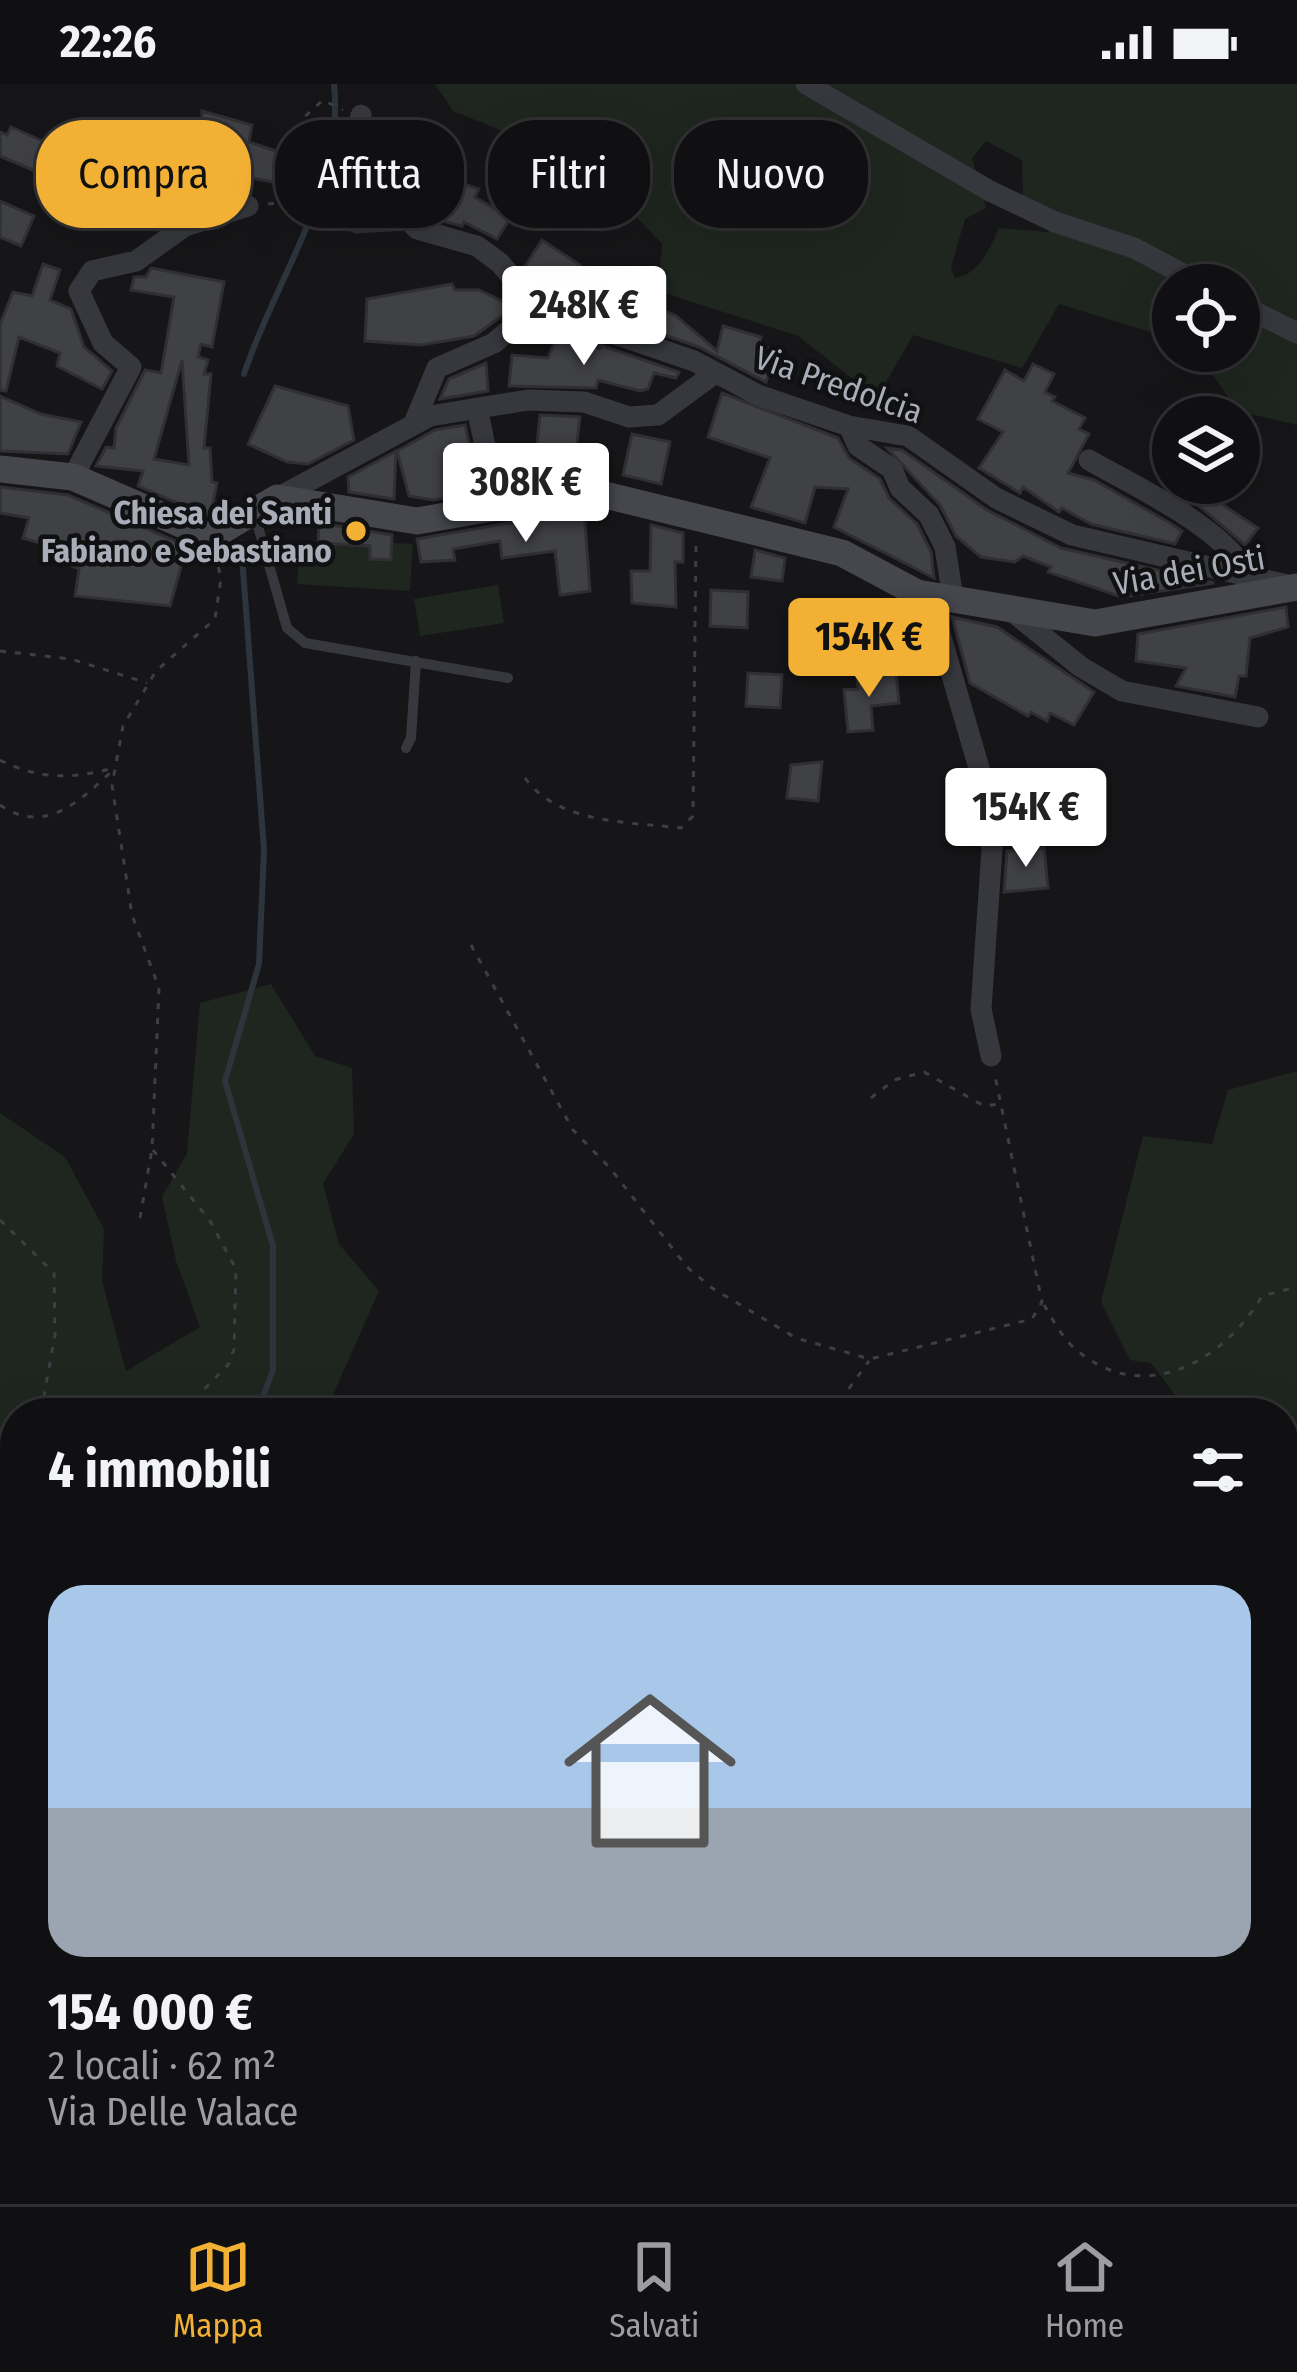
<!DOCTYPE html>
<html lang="it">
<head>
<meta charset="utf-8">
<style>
	body { margin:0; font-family:"Fira Sans Condensed",sans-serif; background:#1e1e20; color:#f1f3f6; height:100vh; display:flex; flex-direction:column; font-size:45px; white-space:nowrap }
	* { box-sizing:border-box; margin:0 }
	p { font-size:39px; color:#9c9d9f }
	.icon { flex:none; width:66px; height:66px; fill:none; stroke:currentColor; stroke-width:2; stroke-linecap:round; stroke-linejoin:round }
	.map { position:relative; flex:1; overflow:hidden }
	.details { position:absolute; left:0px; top:1314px; width:1299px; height:807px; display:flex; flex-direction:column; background:#101012; border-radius:48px 48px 0 0; box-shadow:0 12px 48px #0002,0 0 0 3px #303032 }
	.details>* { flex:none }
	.banner { position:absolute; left:36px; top:36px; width:1227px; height:108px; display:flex; gap:24px }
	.buttons { position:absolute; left:1152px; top:180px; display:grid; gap:24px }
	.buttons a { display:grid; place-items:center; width:108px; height:108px; border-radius:50%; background:#101012; box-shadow:0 12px 48px #0002,0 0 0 3px #303032; font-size:60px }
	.price { position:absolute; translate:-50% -102px; padding:0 27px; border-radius:12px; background:#fff; color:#222; font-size:39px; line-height:78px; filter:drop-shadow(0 3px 6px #0008) }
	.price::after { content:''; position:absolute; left:50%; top:72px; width:36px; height:27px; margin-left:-18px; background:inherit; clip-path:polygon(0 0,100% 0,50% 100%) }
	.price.current { background:#f2b134; color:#111 }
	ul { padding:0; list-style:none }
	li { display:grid; align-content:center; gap:24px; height:636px; padding:0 48px }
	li+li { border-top:3px solid #303032 }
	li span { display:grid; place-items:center; height:372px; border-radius:36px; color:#555 }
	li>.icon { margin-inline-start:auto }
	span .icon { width:216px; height:216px; fill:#fffc; stroke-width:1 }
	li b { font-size:51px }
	h2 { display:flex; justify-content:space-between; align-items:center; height:144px; padding:0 48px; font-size:51px }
	.pill { padding:0 42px; border-radius:48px; background:#101012; box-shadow:0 12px 48px #0002,0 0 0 3px #303032; font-size:42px; line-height:108px }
	.pill.current { background:#f2b134; color:#111 }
	.status { display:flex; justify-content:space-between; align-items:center; height:84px; padding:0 60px; background:#101012; direction:ltr }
	.status svg { height:33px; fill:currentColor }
	.tabs { display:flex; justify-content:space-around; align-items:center; height:168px; border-top:3px solid #303032; background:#101012; font-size:33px; color:#9c9d9f }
	.tabs a { display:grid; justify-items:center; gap:6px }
	.tabs .current { color:#f2b134 }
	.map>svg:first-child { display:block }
	.green { fill:#1e261f; fill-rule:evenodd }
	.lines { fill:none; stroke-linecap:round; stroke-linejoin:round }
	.stream { stroke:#2c353c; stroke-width:6 }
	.building { fill:#404145; stroke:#303034; stroke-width:3; fill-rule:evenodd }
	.path { stroke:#3d3f44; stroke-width:3; stroke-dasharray:6 9; stroke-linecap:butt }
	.lane { stroke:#37383d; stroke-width:10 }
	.street { stroke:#37383d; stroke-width:21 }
	.secondary { stroke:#45474d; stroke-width:27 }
	.poi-dot { fill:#f2b134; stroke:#111113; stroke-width:4.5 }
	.labels { text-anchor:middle; stroke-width:9; stroke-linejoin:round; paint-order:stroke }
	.street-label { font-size:33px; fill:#a8adb8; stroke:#111113 }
	.poi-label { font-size:33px; font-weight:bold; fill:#a8adb8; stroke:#111113; text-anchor:end }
</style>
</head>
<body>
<div class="status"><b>22:26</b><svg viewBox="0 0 49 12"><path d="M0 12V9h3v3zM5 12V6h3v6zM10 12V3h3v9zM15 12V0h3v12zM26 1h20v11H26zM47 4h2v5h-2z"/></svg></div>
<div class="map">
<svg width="1297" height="2120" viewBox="0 0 1297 2120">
	<rect width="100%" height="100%" fill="#161618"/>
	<!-- green -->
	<path class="green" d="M435 0H1297V341L1238 327 1196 267H1239V201H1173V255L1059 220 1022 284 913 251 877 314 798 252 658 207 662 160 588 81 453 27ZM986 57 1022 76 1023 112 1059 130 1048 148 999 144C990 164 979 191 955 194L951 183 965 135 986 124 972 74Z
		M300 458 370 462V475L390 476 392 459 413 460 410 507 297 500Z
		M498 501 504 539 420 552 414 515Z
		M271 900 315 972 352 984 354 1050 323 1100 339 1160 379 1207 325 1329H15V2106H287L291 2120H0V1029L65 1073 104 1145 102 1197 126 1287 200 1243 176 1177 162 1113 187 1069 200 919Z
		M1297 987V1572L1286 1582 1284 1595V1329H1188L1151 1279 1130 1276 1101 1218 1143 1052 1212 1060 1228 1006Z
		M1297 1670V2078L1287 2108 1273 2120H975L978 2106H1284V1703Z"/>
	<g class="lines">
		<!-- stream -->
		<path class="stream" d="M244 290C275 196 345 101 334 0
			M241 459 264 766 259 880 225 997 273 1162V1286L257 1329
			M1284 2028 1297 2015
			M1266 2106 1270 2120
			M322 2120 323 2106"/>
	</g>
	<!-- building -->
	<path class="building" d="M202 27 252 41 249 58 279 68 273 98 226 89 231 63 202 58Z
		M391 42 418 43 416 66 451 68 448 99 450 95 479 105 475 113 510 134 497 155 464 138 462 142 436 135 447 103 392 96 369 84 372 59 390 60Z
		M11 43 123 93 110 122 68 104 73 89 56 82 51 94 0 72V48L7 51Z
		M158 62 181 69 176 85 186 88 182 100 187 102 182 120 145 110Z
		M331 93 374 120 391 146 355 148 338 139 341 134 318 129Z
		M0 117 34 132 21 162 0 153Z
		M542 156 580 181 558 215 545 210 524 184Z
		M43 180 60 186 50 216 71 225 84 263 112 287 102 305 57 282 60 269 19 253 6 307 0 306V240L13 208 32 212Z
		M151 184 224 198 212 263 201 260 198 273 208 276 204 290H211L204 364H210L212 398 217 399 210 433 138 402 143 387 96 382 106 363 114 364 116 344 145 286 161 289 174 213 131 206 134 193H146ZM182 276 189 381 154 375Z
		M452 200 455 206H479L510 221V226L474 252 421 261 365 257 367 215Z
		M595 200 675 231 717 267 723 242 761 253 759 261 776 266 766 298 699 263 583 223Z
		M556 254 601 265 594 259 679 288 676 294 654 289 648 305 640 307 598 296 596 304 509 302 512 271 548 274Z
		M486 279 488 307 440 315 449 295Z
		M1033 280 1054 290 1045 308 1055 313 1052 317 1085 334 1079 345 1089 350 1068 389 1094 396 1170 439 1182 447 1175 460 1091 440 1062 424 1059 428 1023 403 1020 409 979 384 1003 348 978 335 1005 286 1024 297Z
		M275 302 348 322 354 356 308 380 287 378 248 360Z
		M722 309 838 354 849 374 880 395 889 414 917 440 931 468 934 494 834 443 848 405 815 403 805 439 751 423 770 374 708 353Z
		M0 312 41 330 81 338 68 370 0 367Z
		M540 331 580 333 576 366 537 361Z
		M465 341 473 376 460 378 465 410 434 416 409 412 397 367 435 346Z
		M632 350 670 358 661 400 623 391Z
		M887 364 902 366 987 426 1061 464 1214 499 1122 513 1048 488 1051 483 1023 472 1015 478 981 473 956 452 940 421Z
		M396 367 394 415 349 408 348 393Z
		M0 403 68 411 187 462 170 522 75 512 79 485 42 470 46 461 23 454 29 434 0 429Z
		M1208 411 1258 444 1245 461 1199 422Z
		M584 426 590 507 560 511 555 467 502 474 500 457 453 465 455 476 421 478 417 455Z
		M319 439 392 451 391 476 370 475V462L318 459Z
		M651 441 683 449V478H675L676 523 632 519 631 487H650Z
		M755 466 785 474 782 497 751 493Z
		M711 506 748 508 747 544 710 542Z
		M901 521 922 528 926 559 889 544Z
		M1286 523 1288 543 1250 554 1246 592H1239L1235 613 1176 602 1186 584 1136 577 1138 550Z
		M952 533 997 543 1094 608 1074 641 1050 629 1047 637 1031 628 1028 632 970 599Z
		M748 589 782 591 780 624 746 622Z
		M896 589 899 619 871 622 873 646 848 648 844 606 858 605 857 593Z
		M822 678 818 717 787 714 791 681Z
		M1044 764 1048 804 1004 808 1007 767Z"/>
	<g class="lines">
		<!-- path -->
		<path class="path" d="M268 120 283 118 301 36 323 16 343 26
			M0 567 71 575 147 599
			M0 676C39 696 72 695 114 684
			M525 694C558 740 630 738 681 744L693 732 696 456
			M0 721C45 752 80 717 114 685
			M471 861 573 1046 610 1084 687 1183 712 1204 796 1254 870 1275 1032 1235 1042 1218 995 992
			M871 1014 894 996 924 988 984 1022 1000 1020
			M153 1066 210 1137 236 1185 234 1265 228 1281 181 1329
			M140 1134 152 1065 159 904 132 831 112 701 123 642 156 587 215 535 221 494 216 474
			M0 1136 54 1189 55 1251 41 1329
			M1044 1221C1052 1234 1060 1250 1071 1261 1139 1325 1222 1280 1262 1212L1297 1203
			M831 1329 869 1277
			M1284 1815 1297 1818
			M296 2106V2120
			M483 2106 505 2120
			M644 2106 663 2120
			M516 2120 558 2106"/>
		<!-- lane -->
		<path class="lane" d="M255 432 287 544 305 559 508 594
			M406 664 411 654 416 577"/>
		<!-- street -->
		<path class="street" d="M806 0 990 107 1055 138 1134 164 1204 201
			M361 31 352 86 358 96 383 108 417 145 477 162 500 179 536 223
			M1239 220 1297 249
			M536 223 694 277 758 311 849 342 908 352 996 414 1072 451 1287 501
			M477 324 497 419
			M414 339 437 284 494 259 536 223
			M849 342 858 362 892 385 900 404 929 431 945 463 953 514
			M1089 376C1132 401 1230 446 1248 493
			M73 393 131 283 103 259 79 207 92 187 136 177 185 142 248 122
			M277 414 430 332 528 316 584 318 629 333 658 331 715 289
			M936 511 938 543 988 715 992 765 981 925 991 972
			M1008 524 1081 583 1122 607 1258 633"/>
		<!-- secondary -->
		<path class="secondary" d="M0 385 73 393 211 453 277 414 417 437 589 407 842 469 917 509 1095 539 1297 503"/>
	</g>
	<!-- markers -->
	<circle class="poi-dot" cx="356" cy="447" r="12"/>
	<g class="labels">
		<!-- street labels -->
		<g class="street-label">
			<text transform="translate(839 300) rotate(19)" y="12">Via Predolcia</text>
			<text transform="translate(1189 486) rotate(-10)" y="12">Via dei Osti</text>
		</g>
		<!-- poi labels -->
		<g class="poi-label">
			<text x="332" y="440">Chiesa dei Santi<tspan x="332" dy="38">Fabiano e Sebastiano</tspan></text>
		</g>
	</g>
</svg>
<div class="buttons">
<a><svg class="icon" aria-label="locate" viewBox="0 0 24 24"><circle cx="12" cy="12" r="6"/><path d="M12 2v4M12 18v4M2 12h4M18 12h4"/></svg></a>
<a><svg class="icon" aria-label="layers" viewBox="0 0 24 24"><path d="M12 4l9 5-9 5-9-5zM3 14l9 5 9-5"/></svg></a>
</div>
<b class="price" style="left:584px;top:284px">248K €</b>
<b class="price" style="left:526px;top:461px">308K €</b>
<b class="price current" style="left:869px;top:616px">154K €</b>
<b class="price" style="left:1026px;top:786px">154K €</b>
<div class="banner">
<a class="pill current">Compra</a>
<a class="pill">Affitta</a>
<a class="pill">Filtri</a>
<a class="pill">Nuovo</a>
</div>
<section class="details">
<h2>4 immobili<svg class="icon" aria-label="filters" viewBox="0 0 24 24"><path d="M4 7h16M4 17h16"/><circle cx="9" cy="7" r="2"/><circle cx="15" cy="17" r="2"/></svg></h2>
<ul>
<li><span style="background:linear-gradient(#a9c7e8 60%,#9aa5b1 0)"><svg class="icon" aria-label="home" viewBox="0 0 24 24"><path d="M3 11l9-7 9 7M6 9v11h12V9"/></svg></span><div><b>154 000 €</b><p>2 locali · 62 m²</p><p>Via Delle Valace</p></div></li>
</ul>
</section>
</div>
<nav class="tabs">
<a class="current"><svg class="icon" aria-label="map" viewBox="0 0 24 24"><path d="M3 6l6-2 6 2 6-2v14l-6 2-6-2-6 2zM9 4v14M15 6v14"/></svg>Mappa</a>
<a><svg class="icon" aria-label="saved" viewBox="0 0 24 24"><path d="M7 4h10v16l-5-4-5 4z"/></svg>Salvati</a>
<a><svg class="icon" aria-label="home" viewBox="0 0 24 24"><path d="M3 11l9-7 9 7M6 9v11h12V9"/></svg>Home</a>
</nav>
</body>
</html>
